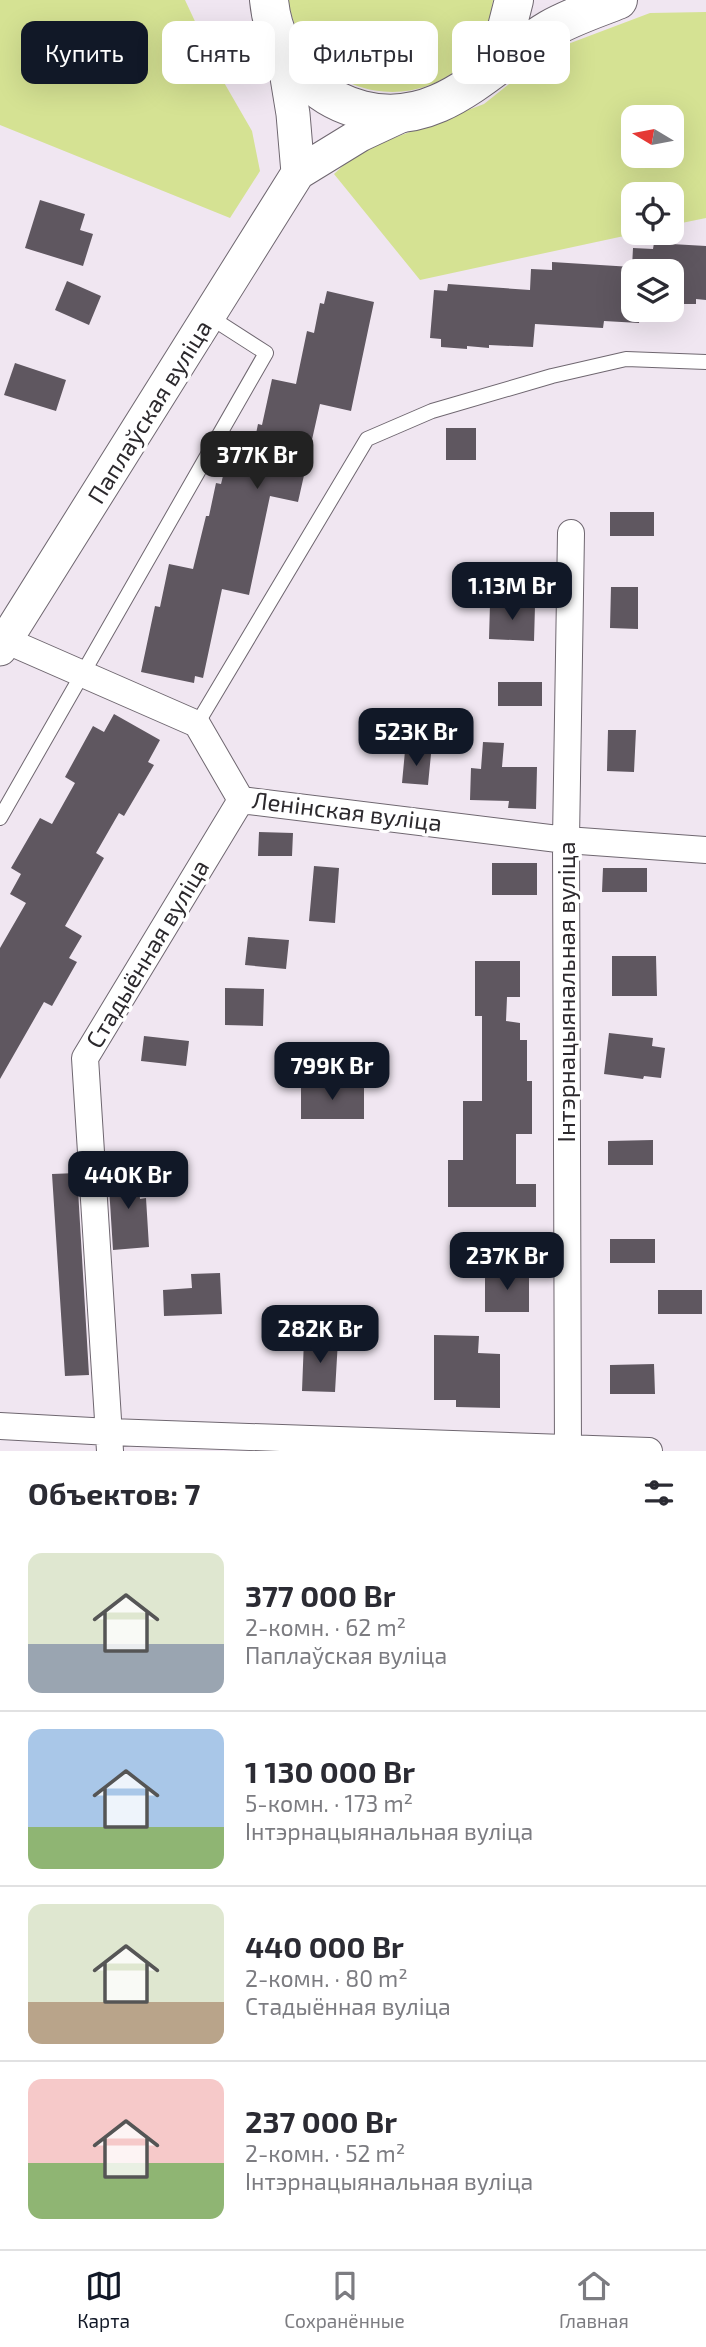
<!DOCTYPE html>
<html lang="ru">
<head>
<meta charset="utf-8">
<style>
	body { margin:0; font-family:"Exo 2",sans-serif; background:#f7f7f7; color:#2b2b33; height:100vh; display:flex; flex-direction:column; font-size:26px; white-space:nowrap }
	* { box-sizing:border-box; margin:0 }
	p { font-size:23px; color:#7c7c81 }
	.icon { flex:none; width:38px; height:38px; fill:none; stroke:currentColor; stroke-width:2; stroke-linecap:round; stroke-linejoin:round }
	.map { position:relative; height:1451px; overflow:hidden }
	.panel { display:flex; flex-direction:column; background:#fff; flex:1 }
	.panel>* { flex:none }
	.top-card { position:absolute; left:21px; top:21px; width:665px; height:63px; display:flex; gap:14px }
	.needle { width:46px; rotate:280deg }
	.fabs { position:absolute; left:621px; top:105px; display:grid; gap:14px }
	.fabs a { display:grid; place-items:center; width:63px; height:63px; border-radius:14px; background:#fff; box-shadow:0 7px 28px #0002; font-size:35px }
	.price { position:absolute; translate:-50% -60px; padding:0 16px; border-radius:14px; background:#111827; color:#fff; font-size:23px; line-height:46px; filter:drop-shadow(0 2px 4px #0008) }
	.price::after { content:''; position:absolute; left:50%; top:42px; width:21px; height:16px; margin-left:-10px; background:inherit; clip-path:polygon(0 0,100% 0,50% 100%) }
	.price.current { background:#222; color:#fff }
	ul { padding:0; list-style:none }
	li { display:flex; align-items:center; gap:21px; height:175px; padding:0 28px }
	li+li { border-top:2px solid #e1e1e2 }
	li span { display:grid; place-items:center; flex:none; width:196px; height:140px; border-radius:14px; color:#555 }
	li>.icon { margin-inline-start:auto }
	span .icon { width:84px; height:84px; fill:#fffc; stroke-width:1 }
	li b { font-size:30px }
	h2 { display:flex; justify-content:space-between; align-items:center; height:84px; padding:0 28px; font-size:30px }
	.pill { padding:0 24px; border-radius:14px; background:#fff; box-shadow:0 7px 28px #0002; font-size:24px; line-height:63px }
	.pill.current { background:#111827; color:#fff }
	.tabs { display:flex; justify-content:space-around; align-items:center; height:98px; border-top:2px solid #e1e1e2; background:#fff; font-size:19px; color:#7c7c81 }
	.tabs a { display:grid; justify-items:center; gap:4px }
	.tabs .current { color:#111827 }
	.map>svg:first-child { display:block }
	.green { fill:#d5e293; fill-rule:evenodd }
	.building { fill:#5f5760 }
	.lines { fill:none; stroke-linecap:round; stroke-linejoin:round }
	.service-casing { stroke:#6f6770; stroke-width:16 }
	.minor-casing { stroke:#6f6770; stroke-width:28 }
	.tertiary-casing { stroke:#6f6770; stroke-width:35 }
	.secondary-casing { stroke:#6f6770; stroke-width:40 }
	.service { stroke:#fff; stroke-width:14 }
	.minor { stroke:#fff; stroke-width:26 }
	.tertiary { stroke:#fff; stroke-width:33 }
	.secondary { stroke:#fff; stroke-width:38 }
	.labels { text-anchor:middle; stroke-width:7; stroke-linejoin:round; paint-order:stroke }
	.street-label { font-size:24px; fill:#2c292d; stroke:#fff }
</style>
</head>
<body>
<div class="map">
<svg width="706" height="1451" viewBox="0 0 706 1451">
	<rect width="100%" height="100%" fill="#f0e6f1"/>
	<!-- green -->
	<path class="green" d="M0 0H185L222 79 252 131 260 171 230 218 0 125Z
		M288 0H493C479 121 310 124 288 0Z
		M706 12V218L672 225V194H634V233H638L420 280 334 174 359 151 484 104 552 50 650 13ZM634 117H672V156H634Z"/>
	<!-- building -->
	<path class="building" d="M40 200 85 214 80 230 93 234 83 266 25 248Z
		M654 243 706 246V300L696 299V304H672V271H634V310H640L639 323 604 321 603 328 535 324 533 347 489 345V348L467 346V349L441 347V339L430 338 434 290 447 291 448 284 530 290 531 269 552 270V262L632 267 633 248 653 249Z
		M67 281 101 296 89 325 55 310Z
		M327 291 374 302 351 411 320 404 298 502 270 496 249 595 222 589 203 678 195 676 194 683 141 672 155 606 160 607 169 564 193 569 206 516H209L216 483 221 484 224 472 247 477 258 424 262 425 272 379 296 384 307 331 314 333 320 303 324 304Z
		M15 363 66 380 56 411 4 395Z
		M446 428H476V460H446Z
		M610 512H654V536H610Z
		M611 587H638V629L610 628Z
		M490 604 535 606 534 641 489 639Z
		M498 682H542V706H498Z
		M114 714 160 740 148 762 154 765 124 816 119 813 96 853 104 858 65 926 82 936 69 958 77 962 52 1006 44 1002 0 1079V948L26 903 10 894 21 874 11 868 40 818 52 824 75 783 65 777 93 726 104 732Z
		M608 730H636L634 772 607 771Z
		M483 742 504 743 502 767H537L536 809 508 808 509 801 470 800 471 768 481 769Z
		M405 751 431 754 428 785 402 783Z
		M259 832 293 833 292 856H258Z
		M492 863H537V895H492Z
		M314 866 339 868 335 923 309 921Z
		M603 868H647V892H602Z
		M248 937 289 940 286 969 245 965Z
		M612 956H656L657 996H612Z
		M475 961H520V997H507L506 1021 520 1023V1040H527V1081H532V1134H516V1184H536V1207H448V1160H463V1101H482V1016H475Z
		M225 988 264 989 263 1026 225 1025Z
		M609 1033 653 1038 652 1046 665 1048 661 1078 644 1076 643 1079 604 1074Z
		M144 1036 189 1041 186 1066 141 1061Z
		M301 1084H364V1119H301Z
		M653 1140V1165H608V1141Z
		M137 1169 140 1199 146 1198 149 1247 113 1250 108 1171Z
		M77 1173 89 1375 65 1376 52 1174Z
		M610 1239H655V1263H610Z
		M485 1272H529V1312H485Z
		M220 1273 222 1314 164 1316 163 1290 192 1288 191 1274Z
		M658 1290H702V1314H658Z
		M434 1335 479 1336 478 1353 500 1354V1408L456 1407V1400H434Z
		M304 1339 338 1340 335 1392 302 1391Z
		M654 1364 655 1394H610V1365Z"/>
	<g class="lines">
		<defs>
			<path id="service" d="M197 724 367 439 432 411 552 376 626 359 706 362
				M0 818 266 353 210 317"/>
			<path id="minor" d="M5 640 197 724 241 800 566 840 706 850
				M0 1426 110 1432 649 1451
				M110 1451 85 1058 241 800
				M568 1451 566 840 571 533"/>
			<path id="tertiary" d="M282 47 293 114 298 173
				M0 649 298 173 360 135 405 114"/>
			<path id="secondary" d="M269 0C272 33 287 61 311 83 326 97 343 105 362 110 440 130 489 65 550 29 571 17 595 9 618 0
				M482 72 503 43 514 0"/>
		</defs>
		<!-- service casing -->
		<use href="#service" class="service-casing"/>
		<!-- minor casing -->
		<use href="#minor" class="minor-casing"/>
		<!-- tertiary casing -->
		<use href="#tertiary" class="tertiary-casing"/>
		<!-- secondary casing -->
		<use href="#secondary" class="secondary-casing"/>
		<!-- service -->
		<use href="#service" class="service"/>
		<!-- minor -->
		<use href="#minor" class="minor"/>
		<!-- tertiary -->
		<use href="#tertiary" class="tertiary"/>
		<!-- secondary -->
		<use href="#secondary" class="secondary"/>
	</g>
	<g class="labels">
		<!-- street labels -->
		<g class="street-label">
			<text transform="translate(150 412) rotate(-58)" y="8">Паплаўская вуліца</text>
			<text transform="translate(347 812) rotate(7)" y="8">Ленінская вуліца</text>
			<text transform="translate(148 954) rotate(-59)" y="8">Стадыённая вуліца</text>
			<text transform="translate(567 992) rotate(-90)" y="8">Інтэрнацыянальная вуліца</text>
		</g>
	</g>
</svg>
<div class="fabs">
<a><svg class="needle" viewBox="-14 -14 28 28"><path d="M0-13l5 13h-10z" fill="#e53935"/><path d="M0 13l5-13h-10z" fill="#7c7c81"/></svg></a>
<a><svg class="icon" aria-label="locate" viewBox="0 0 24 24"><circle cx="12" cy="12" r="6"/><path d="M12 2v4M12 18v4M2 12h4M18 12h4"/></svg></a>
<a><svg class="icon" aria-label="layers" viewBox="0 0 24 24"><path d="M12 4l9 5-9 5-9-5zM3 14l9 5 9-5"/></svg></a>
</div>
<b class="price current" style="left:257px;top:491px">377K Br</b>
<b class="price" style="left:512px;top:622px">1.13M Br</b>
<b class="price" style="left:416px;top:768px">523K Br</b>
<b class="price" style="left:332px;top:1102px">799K Br</b>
<b class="price" style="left:128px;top:1211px">440K Br</b>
<b class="price" style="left:507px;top:1292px">237K Br</b>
<b class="price" style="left:320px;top:1365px">282K Br</b>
<div class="top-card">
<a class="pill current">Купить</a>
<a class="pill">Снять</a>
<a class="pill">Фильтры</a>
<a class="pill">Новое</a>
</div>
</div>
<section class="panel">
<h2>Объектов: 7<svg class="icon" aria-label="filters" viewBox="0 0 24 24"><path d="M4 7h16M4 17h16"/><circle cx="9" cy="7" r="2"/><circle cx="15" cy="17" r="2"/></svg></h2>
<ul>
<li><span style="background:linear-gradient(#dfe7d0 65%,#9aa5b1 0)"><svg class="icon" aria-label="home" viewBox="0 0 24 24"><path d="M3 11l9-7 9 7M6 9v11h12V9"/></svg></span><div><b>377 000 Br</b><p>2-комн. · 62 m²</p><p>Паплаўская вуліца</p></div></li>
<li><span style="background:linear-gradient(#a9c7e8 70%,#8fb573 0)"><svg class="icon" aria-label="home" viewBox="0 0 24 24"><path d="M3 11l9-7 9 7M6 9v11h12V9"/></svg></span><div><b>1 130 000 Br</b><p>5-комн. · 173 m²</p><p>Інтэрнацыянальная вуліца</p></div></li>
<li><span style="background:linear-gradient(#dfe7d0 70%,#b9a48a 0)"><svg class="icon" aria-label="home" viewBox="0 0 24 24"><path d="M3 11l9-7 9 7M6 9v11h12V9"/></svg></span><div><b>440 000 Br</b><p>2-комн. · 80 m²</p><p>Стадыённая вуліца</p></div></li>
<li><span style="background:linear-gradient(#f6c9c9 60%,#8fb573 0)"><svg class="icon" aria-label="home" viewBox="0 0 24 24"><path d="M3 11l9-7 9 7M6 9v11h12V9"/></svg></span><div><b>237 000 Br</b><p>2-комн. · 52 m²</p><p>Інтэрнацыянальная вуліца</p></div></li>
</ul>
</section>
<nav class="tabs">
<a class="current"><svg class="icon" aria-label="map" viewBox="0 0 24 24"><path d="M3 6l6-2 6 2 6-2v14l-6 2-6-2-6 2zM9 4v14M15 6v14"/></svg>Карта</a>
<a><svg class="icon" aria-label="saved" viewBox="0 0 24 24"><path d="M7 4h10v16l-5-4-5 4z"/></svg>Сохранённые</a>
<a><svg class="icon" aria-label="home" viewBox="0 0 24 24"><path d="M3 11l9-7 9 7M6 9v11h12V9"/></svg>Главная</a>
</nav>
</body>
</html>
